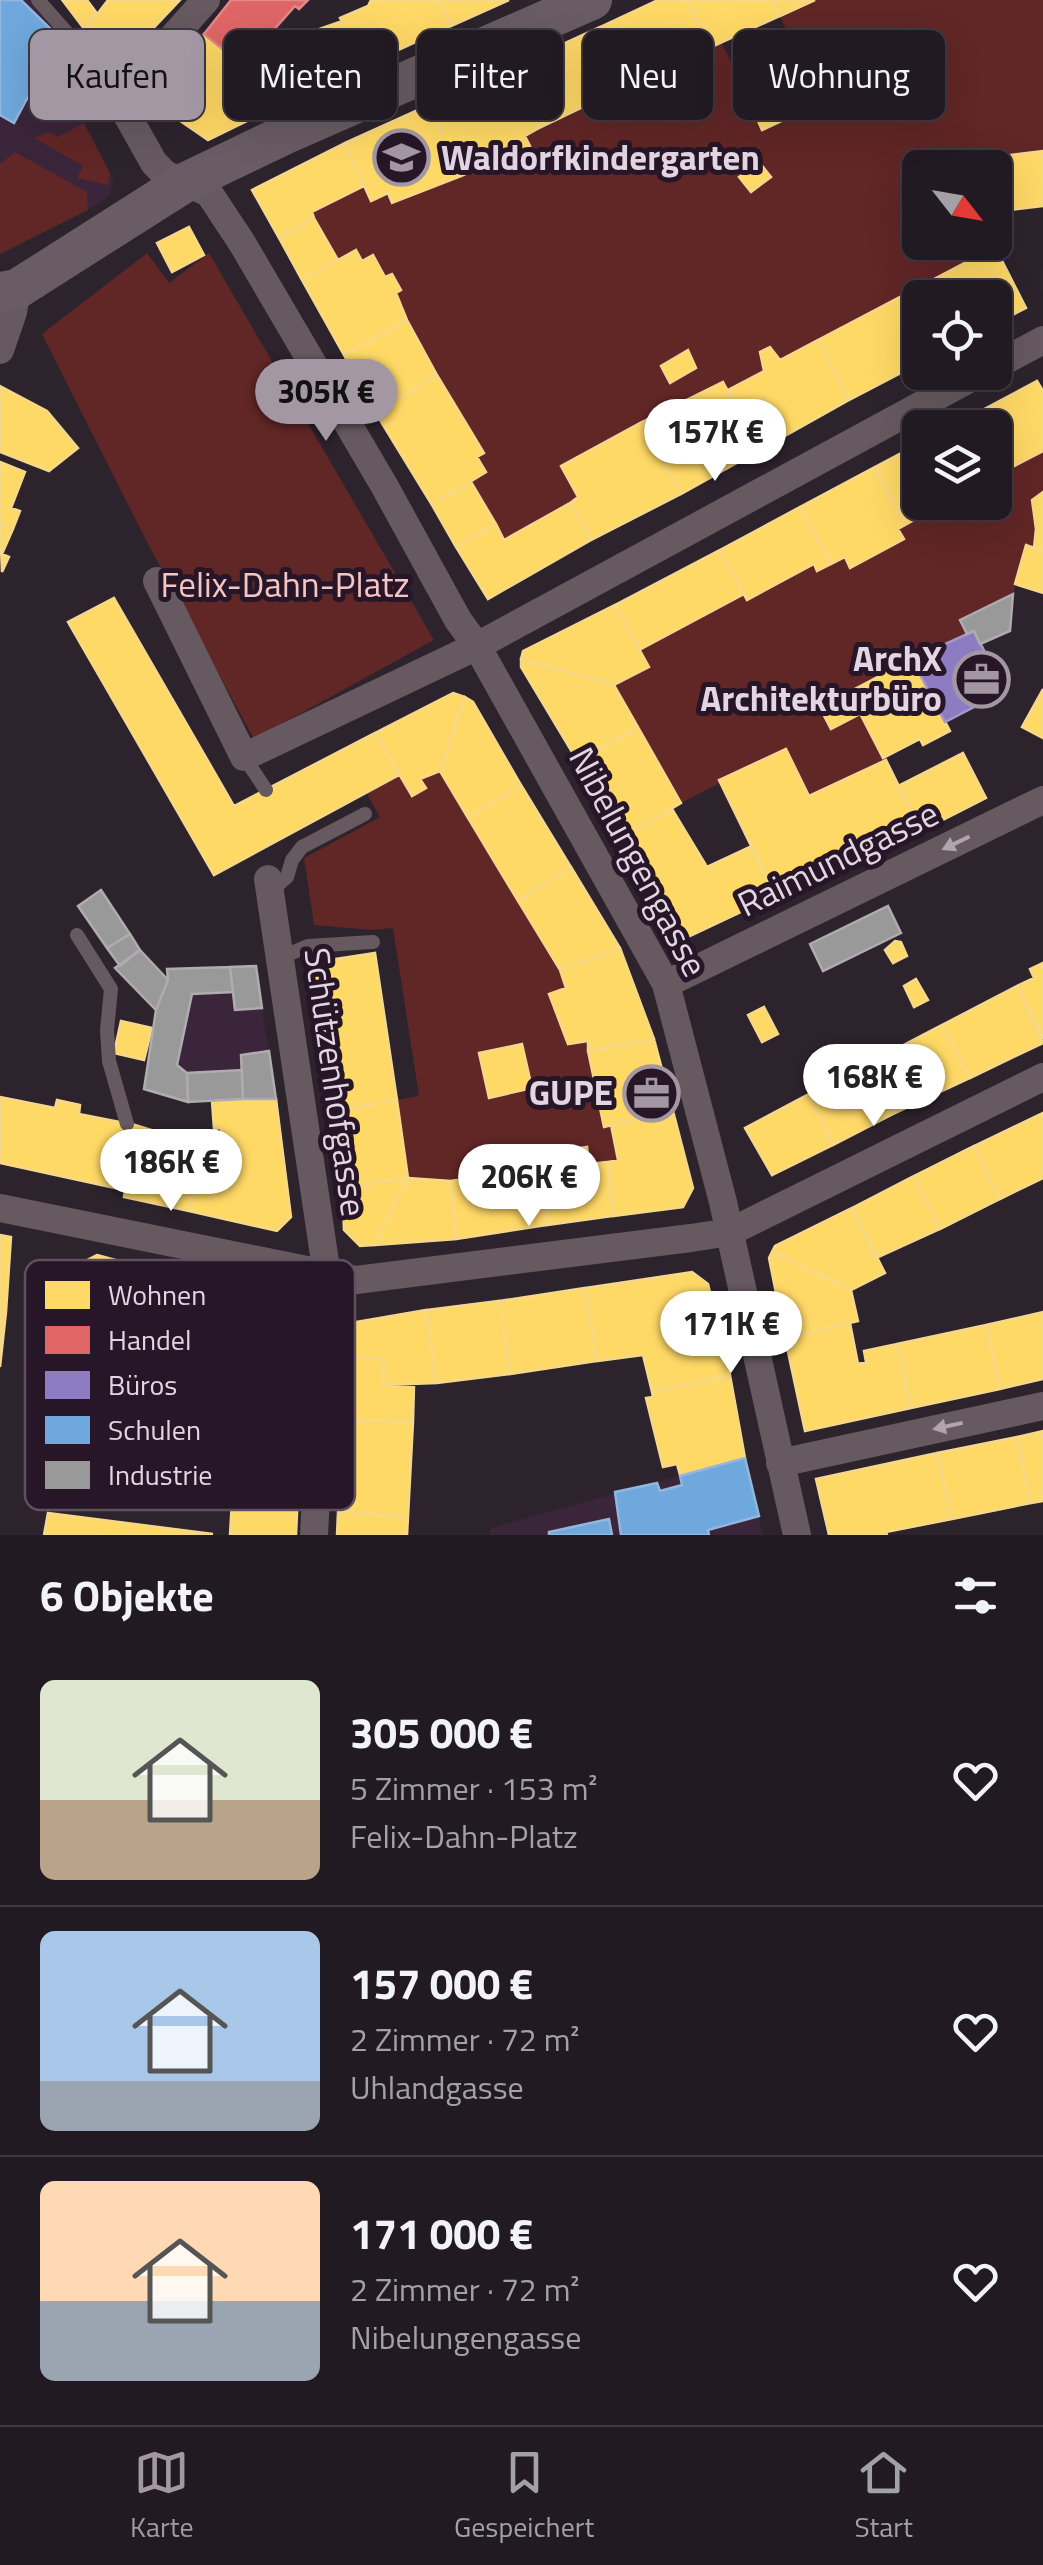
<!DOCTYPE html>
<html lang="de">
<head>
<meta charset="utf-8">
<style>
	body { margin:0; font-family:"Titillium Web",sans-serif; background:#2a232a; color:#f1f3f6; height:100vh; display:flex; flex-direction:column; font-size:38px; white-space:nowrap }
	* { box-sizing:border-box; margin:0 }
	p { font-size:32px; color:#a2a1a5 }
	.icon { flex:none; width:55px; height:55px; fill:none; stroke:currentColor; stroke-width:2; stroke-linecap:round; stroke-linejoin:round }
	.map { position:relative; height:1535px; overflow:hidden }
	.sheet { display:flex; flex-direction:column; background:#221a22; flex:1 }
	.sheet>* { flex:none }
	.top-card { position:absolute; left:30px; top:30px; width:985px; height:90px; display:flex; gap:20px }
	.needle { width:65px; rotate:121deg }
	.tools { position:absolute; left:902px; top:150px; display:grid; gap:20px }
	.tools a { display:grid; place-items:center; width:110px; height:110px; border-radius:15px; background:#221a22; box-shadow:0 10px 40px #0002,0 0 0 2px #3f3840; font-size:50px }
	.price { position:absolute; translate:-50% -85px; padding:0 22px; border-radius:35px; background:#fff; color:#222; font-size:32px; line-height:65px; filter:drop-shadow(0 2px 5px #0008) }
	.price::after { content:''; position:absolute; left:50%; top:60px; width:30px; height:22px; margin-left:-15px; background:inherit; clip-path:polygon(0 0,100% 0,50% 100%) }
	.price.selected { background:#a397a3; color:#111 }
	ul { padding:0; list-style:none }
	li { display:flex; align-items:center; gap:30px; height:250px; padding:0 40px }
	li+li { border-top:2px solid #3f3840 }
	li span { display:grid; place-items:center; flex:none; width:280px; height:200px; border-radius:15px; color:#555 }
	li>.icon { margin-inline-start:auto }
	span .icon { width:120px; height:120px; fill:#fffc; stroke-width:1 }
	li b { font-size:42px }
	h2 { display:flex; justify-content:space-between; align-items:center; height:120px; padding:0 40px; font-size:42px }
	.tag { padding:0 35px; border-radius:15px; background:#221a22; box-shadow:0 10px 40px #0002,0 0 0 2px #3f3840; font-size:35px; line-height:90px }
	.tag.selected { background:#a397a3; color:#111 }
	.tabs { display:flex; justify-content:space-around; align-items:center; height:140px; border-top:2px solid #3f3840; background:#221a22; font-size:28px; color:#a2a1a5 }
	.tabs a { display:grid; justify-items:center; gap:5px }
	.tabs .selected { color:#a397a3 }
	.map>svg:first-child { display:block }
	.built { fill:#3a253a }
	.green { fill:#612626; fill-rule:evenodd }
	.homes { fill:#ffd966; stroke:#f6d88b; stroke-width:2.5 }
	.shops { fill:#e06666; stroke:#e1888b; stroke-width:2.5 }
	.offices { fill:#8e7cc3; stroke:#a797cc; stroke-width:2.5 }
	.schools { fill:#6fa8dc; stroke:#92b6de; stroke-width:2.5 }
	.industry { fill:#999; stroke:#afabaf; stroke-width:2.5 }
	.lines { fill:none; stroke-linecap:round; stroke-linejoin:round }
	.lane { stroke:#665a60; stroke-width:14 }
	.street { stroke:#665a60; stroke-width:28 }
	.secondary { stroke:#695c64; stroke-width:40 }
	.oneway { fill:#b0a4ae }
	.labels { text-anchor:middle; stroke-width:10; stroke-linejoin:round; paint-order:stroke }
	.poi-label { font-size:35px; font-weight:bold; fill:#e2d6e2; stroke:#271627; text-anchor:end }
	.park-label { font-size:35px; fill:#f4c5c1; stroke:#271627 }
	.street-label { font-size:35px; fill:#e2d6e2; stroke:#271627 }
	.key { fill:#271627; stroke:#5f505f; stroke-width:2.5 }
	.key-label { font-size:28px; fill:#e2d6e2 }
</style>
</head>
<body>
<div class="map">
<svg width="1043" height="1535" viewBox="0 0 1043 1535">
	<rect width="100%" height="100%" fill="#2d232d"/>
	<!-- built -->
	<path class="built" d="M0 0H34L89 72 91 83 82 121 114 180 109 195 100 203 0 255Z
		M256 966 276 1099 188 1102 156 1010 168 980 167 969Z
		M745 1458 763 1535H490V1528Z"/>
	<!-- green -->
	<path class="green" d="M815 0H1043V151L995 157 1001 211 995 247 780 360 770 347 760 352 764 371 728 390 722 382 562 465 578 497 504 540 471 482 486 472 477 457 484 453 401 310 404 308 396 293 392 274 385 277 373 255 362 261 355 250 338 260 312 212 364 186 371 200 388 193 393 203 529 146 525 136 539 128 722 43 763 129 818 104 780 16ZM920 168H995V242H920Z
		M84 123 110 173 108 185 77 178 83 166 34 138 49 132 58 137Z
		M15 152 87 192 88 210 0 254V164Z
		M147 253 169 283 209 253 434 640 254 739 148 544 42 334Z
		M1043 451V492L1032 500 1036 529 1034 548 1026 546 1013 594 967 634 819 706 832 728 860 714 884 761 809 796 786 749 681 803 614 685 648 667 639 650 744 594 748 600 814 564 818 571 845 557 851 567 903 540 898 529 946 503 995 502V476Z
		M440 771 560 970 566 988 549 995 568 1044 588 1041 604 1126 611 1125 618 1160 589 1164 586 1147 539 1154 541 1167 450 1181 408 1178 397 1100 419 1096 393 928 372 930 314 925 304 858 380 817 366 792 399 775 412 796 425 788 420 779ZM522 1044 532 1088 490 1098 479 1053Z"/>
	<!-- homes -->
	<path class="homes" d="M87 0 96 12 85 30 63 1Z
		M108 0H180L129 54 85 30Z
		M439 0 451 26 361 67 340 18 368 6 371 0Z
		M439 0H509L451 26Z
		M658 0H688L709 48 627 86 600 27Z
		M688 0H772L780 16 709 48Z
		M772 0H815L780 16Z
		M342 21 361 67 286 102 236 60 258 36 268 47Z
		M600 27 627 86 539 128 509 69Z
		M787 33 818 104 762 130 752 107 782 92 761 46Z
		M204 34 236 60 286 102 208 140 157 105Z
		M510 71 539 128 525 136 530 146 461 176 429 105Z
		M429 105 461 176 392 203 388 193 371 201 345 143Z
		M345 143 364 186 312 212 314 218 279 238 252 190Z
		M1043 151V206L1001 211 995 157Z
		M759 162 771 177 751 192 739 177Z
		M314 218 338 260 302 280 279 238Z
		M189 227 204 255 172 272 157 243Z
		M995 247 1026 308 995 324V298H920V363L849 400 818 340Z
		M356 250 362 261 373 255 385 277 392 274 401 290 396 293 407 320 344 355 302 280Z
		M407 320 437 375 375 412 344 355Z
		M818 340 849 400 760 450 728 390 764 371 760 352 770 347 780 360Z
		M688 350 696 368 670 383 661 366Z
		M437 375 484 453 477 457 486 472 432 505 375 412Z
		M1037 381 1043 391V451L995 476V428H961L958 423Z
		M723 382 760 450 681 494 642 422Z
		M0 386 47 411 78 448 49 471 0 452Z
		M642 422 681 494 591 540 570 503 578 497 561 466Z
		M920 443V502H946L905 525 875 467Z
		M0 462 25 472 11 508 20 511 13 529 0 524Z
		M875 467 905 525 898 529 904 539 850 568 845 557 831 564 800 507Z
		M471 482 496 524 456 547 432 505Z
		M1043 492V551L1034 548 1036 529 1032 500Z
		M570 503 591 540 488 599 456 547 496 524 504 540Z
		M800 507 831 564 817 571 814 564 747 600 720 550Z
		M0 524 13 529 2 554 9 557 2 572Z
		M1026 545 1043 551V593L1015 584Z
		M720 550 744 594 639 650 615 605Z
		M114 598 234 806 375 733 399 775 214 875 68 622Z
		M615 605 649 667 614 685 521 659 523 651Z
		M521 659 614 685 638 727 578 762 521 667Z
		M912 659 950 731 923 745 920 739 883 758 849 692Z
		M1043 689V738L1022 727Z
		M849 692 860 714 831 729 819 706Z
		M453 693 465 697 440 771 420 779 426 788 412 796 375 733Z
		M465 697 473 702 521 785 468 818 440 771Z
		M638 727 681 803 625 836 578 762Z
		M786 749 809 796 886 760 921 831 776 897 719 780Z
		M963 753 986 798 921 831 898 786Z
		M521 785 571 867 518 901 468 818Z
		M672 809 707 867 752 846 775 896 686 938 625 836Z
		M571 867 620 948 560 970 518 901Z
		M895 941 901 942 907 956 893 963 885 950Z
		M620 948 654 1039 588 1051V1041L568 1044 549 994 566 988 560 970Z
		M375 953 397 1100 332 1111 309 963Z
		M1043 963V1039L1017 986 1034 978 1030 969Z
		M916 979 928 1000 914 1007 904 986Z
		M1017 986 1043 1043 970 1078 942 1025Z
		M764 1007 778 1034 762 1042 748 1015Z
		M121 1021 152 1028 144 1060 114 1053Z
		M942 1025 970 1078 895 1113 869 1063Z
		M654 1039 673 1111 604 1127 588 1051Z
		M522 1044 532 1088 489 1098 479 1053Z
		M869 1063 895 1113 833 1145 809 1094Z
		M809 1094 833 1145 772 1175 745 1128Z
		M0 1097 55 1108 57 1100 80 1105 79 1114 135 1125 124 1190 0 1163Z
		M276 1099 291 1217 277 1231 189 1211 204 1148 222 1152 223 1147 221 1128 214 1129 212 1101Z
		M397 1100 408 1178 342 1188 332 1111Z
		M673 1111 693 1188 683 1207 613 1216 608 1162 618 1160 611 1125Z
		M1043 1113V1178L1000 1199 974 1146Z
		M135 1125 184 1140 182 1144 204 1148 189 1211 124 1197Z
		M974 1146 1000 1199 940 1229 914 1176Z
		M587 1147 589 1164 608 1162 613 1216 547 1225 539 1154Z
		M541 1167 547 1225 456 1239 450 1181Z
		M914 1176 940 1229 876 1258 852 1208Z
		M408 1178 374 1245 360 1246 344 1230 342 1188Z
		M408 1178 450 1181 456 1239 374 1245Z
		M852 1208 885 1273 851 1290 772 1252 775 1246Z
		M0 1235 11 1237 6 1312H0Z
		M772 1252 851 1290 858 1321 785 1338 769 1258Z
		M97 1255 152 1270 141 1336 124 1332 119 1351 68 1339 85 1261Z
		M692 1272 708 1284 730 1375 652 1392 643 1355 597 1361 585 1288Z
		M585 1288 597 1361 510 1374 499 1301Z
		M499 1301 510 1374 436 1383 426 1310Z
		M426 1310 436 1383 383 1385 384 1359 347 1358 350 1323Z
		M0 1312H6L0 1367Z
		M1043 1312V1379L1000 1389 986 1325Z
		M850 1323 858 1364 866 1362 864 1351 897 1344 911 1408 805 1431 785 1338Z
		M986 1325 1000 1389 911 1408 897 1344Z
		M347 1358 384 1359 383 1385 414 1386 413 1422 344 1420Z
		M730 1375 745 1458 680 1475 677 1464 663 1467 646 1398 653 1397 652 1392Z
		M344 1420 413 1422 408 1517 338 1512Z
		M1043 1431V1501L1031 1503 1017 1437Z
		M1017 1437 1031 1503 952 1519 937 1453Z
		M937 1453 952 1519 886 1532 887 1535H829L816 1479Z
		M234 1464 299 1472 296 1535H230Z
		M338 1512 408 1517 407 1535H337Z
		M48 1513 213 1534 44 1535Z"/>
	<!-- shops -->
	<path class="shops" d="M231 0H308L299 9 295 6 263 42 258 36 236 60 204 34Z"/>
	<!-- offices -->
	<path class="offices" d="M974 631 1005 691 945 722 912 659Z"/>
	<!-- schools -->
	<path class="schools" d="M0 0H21L62 40 47 65 62 73 43 104 29 95 14 123 0 115Z
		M745 1458 759 1516 708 1530 709 1535H621L615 1492 657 1483 660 1491 682 1485 680 1476Z
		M609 1519 612 1535H549V1532Z"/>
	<!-- industry -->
	<path class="industry" d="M1013 594 1010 631 980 644 974 631 967 634 960 620Z
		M101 890 130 934 107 948 78 906Z
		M888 906 901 933 823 971 810 944Z
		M130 934 140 950 120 966 107 948Z
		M140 950 168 980 156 1010 115 968Z
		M256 966 262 1008 235 1010 230 967Z
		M230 967 233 992 192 994 177 1065 187 1073 188 1102 144 1089 156 1010 168 980 167 969Z
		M269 1051 276 1099H243L241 1055Z
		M242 1070 243 1099 188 1102 187 1073Z"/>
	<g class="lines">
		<!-- lane -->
		<path class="lane" d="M38 0 91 60 128 95
			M244 757 266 790
			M271 891 287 877 292 860 302 847 365 814
			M77 935 111 989 107 1030 109 1061 127 1124
			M280 958 308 946 373 942"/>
		<!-- street -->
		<path class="street" d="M206 0 148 65 128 95 127 115 154 163 165 174 209 193 242 243 385 487 458 620 477 646 666 984 723 1202 797 1535
			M0 350 13 312 17 289
			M995 366 1043 340
			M157 581 244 757 477 646 982 372
			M268 879 327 1275 314 1535
			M666 984 1043 800
			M0 1208 356 1280 691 1238 730 1232 1043 1077
			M780 1463 1043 1406"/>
		<!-- secondary -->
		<path class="secondary" d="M0 292 17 289 184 183 286 134 592 0"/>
	</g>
	<!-- one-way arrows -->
	<defs><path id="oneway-solid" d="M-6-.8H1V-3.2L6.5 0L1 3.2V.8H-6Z" transform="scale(2.5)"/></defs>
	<g class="oneway">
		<use href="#oneway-solid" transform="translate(956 843) rotate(154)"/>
		<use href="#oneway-solid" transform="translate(948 1426) rotate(168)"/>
	</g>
	<!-- icons -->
	<defs>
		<symbol id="school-ring" viewBox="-11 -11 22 22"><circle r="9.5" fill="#271627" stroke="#a397a3" stroke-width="1.5"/><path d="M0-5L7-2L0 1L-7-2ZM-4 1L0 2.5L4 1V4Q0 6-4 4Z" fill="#a397a3"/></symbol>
		<symbol id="office-ring" viewBox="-11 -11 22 22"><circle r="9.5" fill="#271627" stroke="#a397a3" stroke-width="1.5"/><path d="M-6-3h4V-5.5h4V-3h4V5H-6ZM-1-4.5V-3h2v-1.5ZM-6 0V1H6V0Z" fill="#a397a3"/></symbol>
	</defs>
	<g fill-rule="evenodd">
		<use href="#school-ring" x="370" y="126" width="63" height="63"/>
		<use href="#office-ring" x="950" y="648" width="63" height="63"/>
		<use href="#office-ring" x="620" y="1062" width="63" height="63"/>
	</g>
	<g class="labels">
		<!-- poi labels -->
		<g class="poi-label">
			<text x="441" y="170" text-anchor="start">Waldorfkindergarten</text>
			<text x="942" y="671">ArchX<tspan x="942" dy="40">Architekturbüro</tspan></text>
			<text x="613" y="1105">GUPE</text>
		</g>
		<!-- park labels -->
		<g class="park-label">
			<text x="285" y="597">Felix-Dahn-Platz</text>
		</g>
		<!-- street labels -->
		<g class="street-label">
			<text transform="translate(838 859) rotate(-26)" y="12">Raimundgasse</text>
			<text transform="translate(638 862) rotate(62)" y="12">Nibelungengasse</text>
			<text transform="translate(335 1082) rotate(82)" y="12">Schützenhofgasse</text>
		</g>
	</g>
	<!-- legend -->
	<rect x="25" y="1260" width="330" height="250" rx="15" class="key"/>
	<rect x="45" y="1281" width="45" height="28" fill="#ffd966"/>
	<rect x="45" y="1326" width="45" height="28" fill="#e06666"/>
	<rect x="45" y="1371" width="45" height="28" fill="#8e7cc3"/>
	<rect x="45" y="1416" width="45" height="28" fill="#6fa8dc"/>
	<rect x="45" y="1461" width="45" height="28" fill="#999"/>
	<g class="key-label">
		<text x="108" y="1305">Wohnen</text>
		<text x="108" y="1350">Handel</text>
		<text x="108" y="1395">Büros</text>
		<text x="108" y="1440">Schulen</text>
		<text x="108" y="1485">Industrie</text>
	</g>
</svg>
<div class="tools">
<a><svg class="needle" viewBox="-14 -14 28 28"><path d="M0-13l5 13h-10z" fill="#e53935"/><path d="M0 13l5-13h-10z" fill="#a2a1a5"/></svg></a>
<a><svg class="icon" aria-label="locate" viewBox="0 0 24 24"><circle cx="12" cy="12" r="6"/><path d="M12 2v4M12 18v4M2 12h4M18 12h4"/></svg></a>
<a><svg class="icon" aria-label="layers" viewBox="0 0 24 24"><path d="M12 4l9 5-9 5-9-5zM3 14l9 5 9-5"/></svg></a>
</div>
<b class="price selected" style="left:326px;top:444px">305K €</b>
<b class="price" style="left:715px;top:484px">157K €</b>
<b class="price" style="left:874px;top:1129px">168K €</b>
<b class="price" style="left:171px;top:1214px">186K €</b>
<b class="price" style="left:529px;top:1229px">206K €</b>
<b class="price" style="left:731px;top:1376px">171K €</b>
<div class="top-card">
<a class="tag selected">Kaufen</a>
<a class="tag">Mieten</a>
<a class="tag">Filter</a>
<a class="tag">Neu</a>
<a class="tag">Wohnung</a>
</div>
</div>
<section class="sheet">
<h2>6 Objekte<svg class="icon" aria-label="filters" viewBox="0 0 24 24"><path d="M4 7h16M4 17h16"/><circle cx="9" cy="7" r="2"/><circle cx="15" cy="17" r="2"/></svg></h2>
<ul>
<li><span style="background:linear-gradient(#dfe7d0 60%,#b9a48a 0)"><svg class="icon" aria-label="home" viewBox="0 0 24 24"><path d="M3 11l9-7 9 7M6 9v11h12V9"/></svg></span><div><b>305 000 €</b><p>5 Zimmer · 153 m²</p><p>Felix-Dahn-Platz</p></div><svg class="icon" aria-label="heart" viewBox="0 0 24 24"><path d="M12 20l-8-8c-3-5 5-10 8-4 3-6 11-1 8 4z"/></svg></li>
<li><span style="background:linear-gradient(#a9c7e8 75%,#9aa5b1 0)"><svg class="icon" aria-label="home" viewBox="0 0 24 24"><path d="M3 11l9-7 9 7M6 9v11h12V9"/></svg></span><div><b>157 000 €</b><p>2 Zimmer · 72 m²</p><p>Uhlandgasse</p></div><svg class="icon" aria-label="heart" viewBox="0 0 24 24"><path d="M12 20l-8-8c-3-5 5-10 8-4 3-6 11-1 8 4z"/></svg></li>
<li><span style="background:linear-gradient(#ffd9b3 60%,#9aa5b1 0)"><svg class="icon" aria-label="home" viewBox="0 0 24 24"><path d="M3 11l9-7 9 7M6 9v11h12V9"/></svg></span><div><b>171 000 €</b><p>2 Zimmer · 72 m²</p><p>Nibelungengasse</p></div><svg class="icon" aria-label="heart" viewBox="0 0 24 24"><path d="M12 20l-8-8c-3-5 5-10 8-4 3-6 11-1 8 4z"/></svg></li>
</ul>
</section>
<nav class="tabs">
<a class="selected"><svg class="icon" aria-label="map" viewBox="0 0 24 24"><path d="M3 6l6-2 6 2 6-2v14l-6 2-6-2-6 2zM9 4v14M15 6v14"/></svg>Karte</a>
<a><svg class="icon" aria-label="saved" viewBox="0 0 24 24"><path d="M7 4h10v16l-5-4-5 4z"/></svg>Gespeichert</a>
<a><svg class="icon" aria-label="home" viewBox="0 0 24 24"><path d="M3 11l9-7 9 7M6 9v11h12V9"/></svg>Start</a>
</nav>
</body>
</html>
